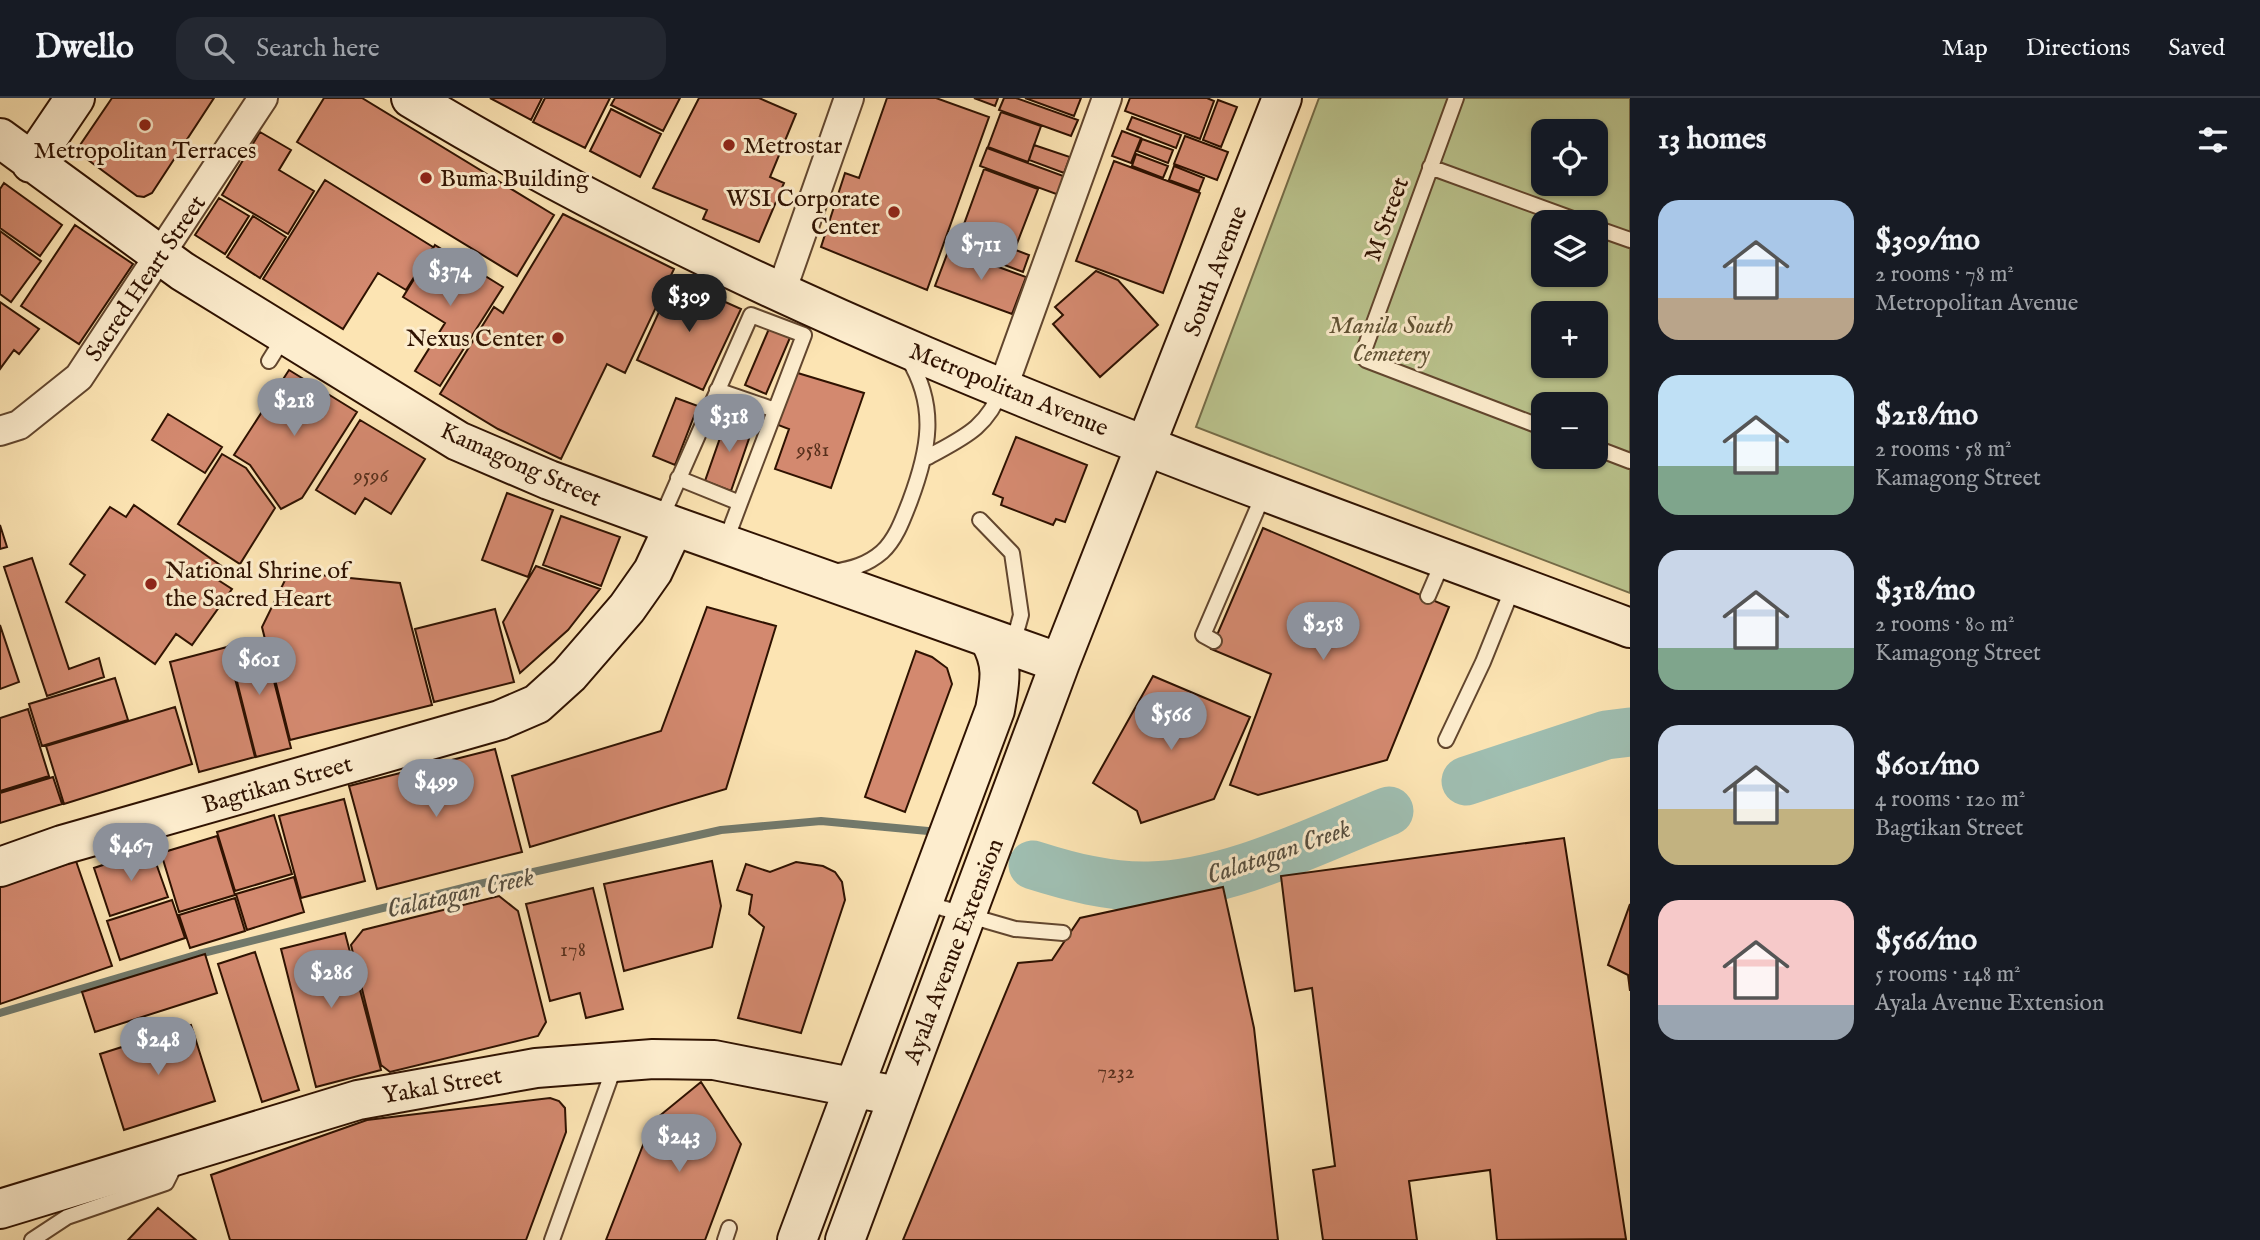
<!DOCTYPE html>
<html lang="en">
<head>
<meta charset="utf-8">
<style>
	body { margin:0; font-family:"IM FELL English",serif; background:#242831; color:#f1f3f6; height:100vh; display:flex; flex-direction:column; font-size:26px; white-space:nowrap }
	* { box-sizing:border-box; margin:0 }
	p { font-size:23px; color:#9ea1a6 }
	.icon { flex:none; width:38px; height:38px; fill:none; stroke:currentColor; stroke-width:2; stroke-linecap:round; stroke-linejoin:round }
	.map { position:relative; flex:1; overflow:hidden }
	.panel { display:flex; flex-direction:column; background:#171b24; width:630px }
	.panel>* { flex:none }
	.controls { position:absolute; left:1531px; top:21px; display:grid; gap:14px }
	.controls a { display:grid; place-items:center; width:77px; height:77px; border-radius:14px; background:#171b24; box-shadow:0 2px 5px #0004; font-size:35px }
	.price { position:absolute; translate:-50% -60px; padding:0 16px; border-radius:24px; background:#8c9099; color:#fff; font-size:23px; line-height:46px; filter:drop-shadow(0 2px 4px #0008) }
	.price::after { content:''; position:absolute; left:50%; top:42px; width:21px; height:16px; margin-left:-10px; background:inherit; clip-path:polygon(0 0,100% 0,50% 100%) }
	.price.current { background:#222; color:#fff }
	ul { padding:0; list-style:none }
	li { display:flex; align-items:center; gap:21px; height:175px; padding:0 28px }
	li span { display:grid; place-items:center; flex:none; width:196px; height:140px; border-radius:21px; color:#555 }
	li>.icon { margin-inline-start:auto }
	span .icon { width:84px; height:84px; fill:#fffc; stroke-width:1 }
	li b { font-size:30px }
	h2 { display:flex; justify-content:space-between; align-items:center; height:84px; padding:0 28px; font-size:30px }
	header { display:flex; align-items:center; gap:42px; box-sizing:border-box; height:98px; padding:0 35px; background:#171b24; border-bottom:2px solid #363941 }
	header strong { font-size:33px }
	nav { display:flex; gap:38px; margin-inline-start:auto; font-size:24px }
	.search { width:490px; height:63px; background:#242831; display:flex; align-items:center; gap:18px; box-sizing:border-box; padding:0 24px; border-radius:21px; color:#9ea1a6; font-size:26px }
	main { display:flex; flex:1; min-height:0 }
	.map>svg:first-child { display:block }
	.green { fill:#bbc58f; stroke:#756c48; stroke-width:2; fill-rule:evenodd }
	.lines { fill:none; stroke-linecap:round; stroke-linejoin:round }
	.stream { stroke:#72796b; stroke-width:8 }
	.river { stroke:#9fbeb1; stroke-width:49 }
	.building { fill:#d3896f; stroke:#2f1201; stroke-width:2 }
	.lane-casing { stroke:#62462e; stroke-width:18 }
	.street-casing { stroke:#62462e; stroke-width:32 }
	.secondary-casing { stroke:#2f1201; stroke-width:42 }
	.lane { stroke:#fdedce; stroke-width:14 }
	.street { stroke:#fdedce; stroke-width:28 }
	.secondary { stroke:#fdedce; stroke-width:38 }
	.poi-dot { fill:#8f2418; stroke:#fdedce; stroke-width:2.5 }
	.labels { text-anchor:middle; stroke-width:6; stroke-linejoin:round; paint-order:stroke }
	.number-label { font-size:21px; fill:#58301c }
	.poi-label { font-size:24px; fill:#2f1201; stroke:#fdedce; text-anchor:start }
	.street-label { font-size:24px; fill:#2f1201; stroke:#fdedce }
	.park-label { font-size:24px; font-style:italic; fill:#605133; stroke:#fdedce }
	.water-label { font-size:26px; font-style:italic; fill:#564e3f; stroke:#fdedce }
</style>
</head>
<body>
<header>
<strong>Dwello</strong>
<div class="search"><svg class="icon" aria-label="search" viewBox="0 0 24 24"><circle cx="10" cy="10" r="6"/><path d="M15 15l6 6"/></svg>Search here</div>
<nav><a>Map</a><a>Directions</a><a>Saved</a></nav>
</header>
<main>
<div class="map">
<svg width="1630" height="1142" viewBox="0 0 1630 1142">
	<rect width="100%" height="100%" fill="#fce4b3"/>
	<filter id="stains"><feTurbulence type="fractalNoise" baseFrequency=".00286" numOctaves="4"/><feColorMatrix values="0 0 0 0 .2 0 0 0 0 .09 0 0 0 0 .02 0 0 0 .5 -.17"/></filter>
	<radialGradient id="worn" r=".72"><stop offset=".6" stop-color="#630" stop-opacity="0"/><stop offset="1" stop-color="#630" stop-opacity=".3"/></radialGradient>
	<!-- green -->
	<path class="green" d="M1319 0H1630V495L1196 329ZM1544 33H1596V86H1544ZM1544 124H1596V177H1544ZM1544 215H1596V268H1544ZM1544 306H1596V359H1544Z"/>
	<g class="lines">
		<!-- stream -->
		<path class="stream" d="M1002 755 1033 767
			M0 915 199 856 475 787 721 732 821 723 928 733"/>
		<!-- river -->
		<path class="river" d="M1466 683 1606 637 1630 634
			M1033 767C1071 779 1109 789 1149 788 1229 787 1316 742 1389 713"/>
	</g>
	<!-- building -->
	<path class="building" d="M112 0H214L152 95 144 99 137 98 76 53Z
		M324 0H362L554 117 517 178 297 44Z
		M490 0H542L531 22Z
		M545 0H610L585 50 533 24Z
		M615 0H680L663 33 611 7Z
		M699 0H759L796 16 770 79 784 85 759 144 703 121 707 112 653 90Z
		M887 0H936L989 19 927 192 821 149 845 75 859 80Z
		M974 0H998L995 8Z
		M1004 0H1016L1078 22 1071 38 999 12Z
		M1025 0H1081L1074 18Z
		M1130 0H1207L1214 3 1200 41 1125 13Z
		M1218 2 1237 9 1221 49 1203 42Z
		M611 11 661 36 640 79 590 53Z
		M1001 14 1041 28 1028 64 988 49Z
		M1132 19 1181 37 1176 50 1127 31Z
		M1122 33 1141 40 1131 65 1112 58Z
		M260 34 291 52 279 72 314 93 288 136 222 97Z
		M1185 38 1228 54 1217 82 1174 66Z
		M1142 41 1173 52 1168 65 1137 53Z
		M1034 47 1070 59 1064 75 1029 62Z
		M987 50 1066 79 1059 97 980 68Z
		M1136 56 1168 68 1163 80 1132 68Z
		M1114 63 1200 95 1163 195 1076 163Z
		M1174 68 1204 80 1199 93 1169 82Z
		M984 71 1038 91 1016 148 963 129Z
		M325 82 433 149 406 192 378 175 343 231 263 181Z
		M4 85 62 127 40 158 0 130V91Z
		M219 100 249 118 225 156 195 137Z
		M563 116 674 171 625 275 607 266 561 361 498 331 440 296 494 209 503 215Z
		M253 118 286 139 260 180 227 159Z
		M75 127 133 166 79 246 21 208Z
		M963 132 988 141 981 159 956 150Z
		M0 133 41 163 11 204 0 196Z
		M1000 146 1029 157 1023 174 994 163Z
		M435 147 503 189 440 288 415 273 445 225 403 199Z
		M949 151 1026 179 1012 216 935 188Z
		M1096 173 1118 182 1158 227 1100 279 1053 226 1063 217 1055 209Z
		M674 181 741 211 703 292 637 262Z
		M0 204 39 231 19 256 14 252 0 271Z
		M771 226 792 235 766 296 745 287Z
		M289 272 357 314 302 400 281 411 250 367 234 357Z
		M791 273 864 295 831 390 775 371 789 331 773 325Z
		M676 300 698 308 675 367 653 358Z
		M168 316 222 349 205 375 152 342Z
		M727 320 753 329 731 393 705 383Z
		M360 322 425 361 391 416 365 400 355 416 316 392Z
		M1016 339 1087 367 1065 424 1056 421 1053 427 1001 407 1003 400 993 396Z
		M222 356 246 370 275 410 240 466 178 426Z
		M507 395 553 412 528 479 482 462Z
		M134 407 223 469 215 480 232 491 192 547 176 536 155 566 66 504 85 477 70 466 110 409 126 419Z
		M561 418 620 439 601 488 543 467Z
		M0 427 7 449 0 451Z
		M1263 430 1449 509 1387 662 1258 697 1230 687 1271 576 1211 551Z
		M32 460 69 571 99 560 104 579 47 598 4 469Z
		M536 468 600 491 568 532 520 575 503 524Z
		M289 474 400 485 432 607 290 642 262 529Z
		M707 509 776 528 726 691 530 749 512 678 661 633Z
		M495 511 514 584 434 604 415 531Z
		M0 527 19 584 0 591Z
		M263 540 291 650 256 659 228 548Z
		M227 549 255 659 199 674 170 564Z
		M916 553 932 559 947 570 952 586 905 714 865 699Z
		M1153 578 1250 619 1214 701 1141 725 1137 713 1093 685Z
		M115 580 128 622 42 648 29 606Z
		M175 609 192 666 64 706 46 648Z
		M28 611 49 678 0 693V620Z
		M495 651 522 754 377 791 349 688Z
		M53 679 62 706 0 725V695Z
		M344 701 365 783 301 800 279 718Z
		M274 717 292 776 235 793 217 734Z
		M217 738 235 797 179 814 161 755Z
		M1564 740 1626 1141 1497 1142 1490 1072 1409 1083 1417 1142H1323L1313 1072 1335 1068 1312 890 1295 893 1281 778Z
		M151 751 168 799 110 818 94 770Z
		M76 763 112 868 0 906V789Z
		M712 763 721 808 712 849 624 873 604 786Z
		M796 764 823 768 835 774 842 784 845 802 801 935 738 920 764 829 749 816 752 797 737 792 746 766 770 774Z
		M294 779 304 814 247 832 236 796Z
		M1223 789 1254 930 1278 1142H903L1018 865 1052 862 1080 820Z
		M593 790 623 911 586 920 580 895 550 903 526 806Z
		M499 798 518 813 546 924 538 938 390 974 381 967 351 847 363 832Z
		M235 800 245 833 190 850 179 817Z
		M172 802 185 840 120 862 107 823Z
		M1630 806V893L1628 877 1608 867Z
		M345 835 381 972 316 989 281 851Z
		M255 854 299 992 262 1004 218 866Z
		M205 856 217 895 95 934 82 894Z
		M191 927 215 1003 124 1032 100 956Z
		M701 984 741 1046 705 1142H606L652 1024Z
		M550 1000 559 1003 565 1010 566 1034 526 1142H230L211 1077 367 1022Z
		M158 1110 196 1142H128Z"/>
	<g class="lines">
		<defs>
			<path id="lane" d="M1456 0 1362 258 1366 262 1544 330
				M1430 69 1581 124
				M1596 130 1630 142
				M269 263 284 239
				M717 292 775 312
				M1596 350 1630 363
				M926 360C962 340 987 331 1002 290
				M661 421 751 217 804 237 740 405 678 380
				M980 422 1012 455 1021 517 1013 546
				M725 445 740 405
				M833 474C851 471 867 467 882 454 896 441 903 421 910 403 929 352 938 309 908 260
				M1428 498 1443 463
				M1214 543 1203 537 1265 393
				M1446 642 1483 564 1514 487
				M925 805 1015 831 1063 835
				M32 1142 67 1119 166 1085 171 1075 165 1063
				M552 1142 615 967
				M725 1142 729 1130"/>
			<path id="street" d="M781 194 849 0
				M1003 289 1107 0
				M0 333 19 327 79 279 263 0"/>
			<path id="secondary" d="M411 0C791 230 1216 374 1630 530
				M0 40 182 173 458 343 549 382 674 428 1060 565
				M31 65 75 0
				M0 769 62 747 500 622 537 606 569 577 627 510 653 473 674 428
				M0 1111 358 1002 536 970 653 961 714 962 897 998
				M797 1142 995 612C1000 584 1004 566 989 541
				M845 1142 1060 565 1282 0"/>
		</defs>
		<!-- lane casing -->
		<use href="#lane" class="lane-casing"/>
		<!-- street casing -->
		<use href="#street" class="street-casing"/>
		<!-- secondary casing -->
		<use href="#secondary" class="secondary-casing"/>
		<!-- lane -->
		<use href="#lane" class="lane"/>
		<!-- street -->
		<use href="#street" class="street"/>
		<!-- secondary -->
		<use href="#secondary" class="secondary"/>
	</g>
	<!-- markers -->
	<g class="poi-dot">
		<circle cx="145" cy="27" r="7"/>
		<circle cx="729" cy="47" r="7"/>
		<circle cx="426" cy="80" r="7"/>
		<circle cx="894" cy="114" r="7"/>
		<circle cx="558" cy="240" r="7"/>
		<circle cx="151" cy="486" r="7"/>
	</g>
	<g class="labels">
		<!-- number labels -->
		<g class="number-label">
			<text x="813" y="358">9581</text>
			<text x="371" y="384">9596</text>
			<text x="573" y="858">178</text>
			<text x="1116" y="980">7232</text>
		</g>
		<!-- poi labels -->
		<g class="poi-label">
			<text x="743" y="55">Metrostar</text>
			<text x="145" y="60" text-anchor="middle">Metropolitan Terraces</text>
			<text x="440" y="88">Buma Building</text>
			<text x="880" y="108" text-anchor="end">WSI Corporate<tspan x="880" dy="28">Center</tspan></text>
			<text x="544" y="248" text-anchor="end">Nexus Center</text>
			<text x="165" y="480">National Shrine of<tspan x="165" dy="28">the Sacred Heart</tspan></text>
		</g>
		<!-- street labels -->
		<g class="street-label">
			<text transform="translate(1386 121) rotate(-70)" y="8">M Street</text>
			<text transform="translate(1215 173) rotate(-69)" y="8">South Avenue</text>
			<text transform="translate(145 180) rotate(-56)" y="8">Sacred Heart Street</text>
			<text transform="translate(1009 291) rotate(22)" y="8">Metropolitan Avenue</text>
			<text transform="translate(521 366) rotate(24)" y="8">Kamagong Street</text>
			<text transform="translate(277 686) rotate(-16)" y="8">Bagtikan Street</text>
			<text transform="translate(953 853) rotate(-69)" y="8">Ayala Avenue Extension</text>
			<text transform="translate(442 987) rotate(-10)" y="8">Yakal Street</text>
		</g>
		<!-- park labels -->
		<g class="park-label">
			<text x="1391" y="235">Manila South<tspan x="1391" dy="28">Cemetery</tspan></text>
		</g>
		<!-- water labels -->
		<g class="water-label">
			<text transform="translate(1278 753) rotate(-19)" y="9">Calatagan Creek</text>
			<text transform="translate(460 794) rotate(-13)" y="9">Calatagan Creek</text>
		</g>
	</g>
	<rect width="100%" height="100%" filter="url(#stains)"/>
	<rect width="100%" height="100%" fill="url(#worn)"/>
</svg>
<div class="controls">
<a><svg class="icon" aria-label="locate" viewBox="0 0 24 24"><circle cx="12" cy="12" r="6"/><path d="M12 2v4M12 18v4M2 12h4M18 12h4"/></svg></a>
<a><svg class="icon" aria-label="layers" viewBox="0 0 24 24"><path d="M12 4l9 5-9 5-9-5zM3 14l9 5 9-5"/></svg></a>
<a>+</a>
<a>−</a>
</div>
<b class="price" style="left:981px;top:184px">$711</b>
<b class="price" style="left:450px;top:210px">$374</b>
<b class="price current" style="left:689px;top:236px">$309</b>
<b class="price" style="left:294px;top:340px">$218</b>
<b class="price" style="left:729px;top:356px">$318</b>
<b class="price" style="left:1323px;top:564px">$258</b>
<b class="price" style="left:259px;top:599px">$601</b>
<b class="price" style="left:1171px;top:654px">$566</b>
<b class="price" style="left:436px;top:721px">$499</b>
<b class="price" style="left:131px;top:785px">$467</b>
<b class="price" style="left:331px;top:912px">$286</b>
<b class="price" style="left:158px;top:979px">$248</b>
<b class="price" style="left:679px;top:1076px">$243</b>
</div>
<section class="panel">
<h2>13 homes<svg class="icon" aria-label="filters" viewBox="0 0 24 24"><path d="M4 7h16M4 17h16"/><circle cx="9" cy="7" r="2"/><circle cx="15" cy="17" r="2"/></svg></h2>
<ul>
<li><span style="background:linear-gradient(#a9c7e8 70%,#b9a48a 0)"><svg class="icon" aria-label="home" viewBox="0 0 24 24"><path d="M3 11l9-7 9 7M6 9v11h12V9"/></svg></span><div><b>$309/mo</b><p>2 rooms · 78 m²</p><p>Metropolitan Avenue</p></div></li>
<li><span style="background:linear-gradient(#bfe0f5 65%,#7fa58c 0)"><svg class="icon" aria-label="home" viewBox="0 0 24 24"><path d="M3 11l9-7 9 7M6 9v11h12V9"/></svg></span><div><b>$218/mo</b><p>2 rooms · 58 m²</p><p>Kamagong Street</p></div></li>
<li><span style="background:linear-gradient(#c9d6e8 70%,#7fa58c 0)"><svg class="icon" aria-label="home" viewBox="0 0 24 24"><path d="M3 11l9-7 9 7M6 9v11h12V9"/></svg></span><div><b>$318/mo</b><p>2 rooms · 80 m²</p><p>Kamagong Street</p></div></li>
<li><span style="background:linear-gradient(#c9d6e8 60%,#c2b280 0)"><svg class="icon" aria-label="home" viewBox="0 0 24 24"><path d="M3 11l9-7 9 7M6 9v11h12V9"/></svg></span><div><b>$601/mo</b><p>4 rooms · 120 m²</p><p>Bagtikan Street</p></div></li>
<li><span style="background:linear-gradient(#f6c9c9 75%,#9aa5b1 0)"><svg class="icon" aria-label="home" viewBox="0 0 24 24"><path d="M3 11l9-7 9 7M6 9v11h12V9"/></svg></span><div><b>$566/mo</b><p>5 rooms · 148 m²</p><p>Ayala Avenue Extension</p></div></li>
</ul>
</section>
</main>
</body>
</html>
